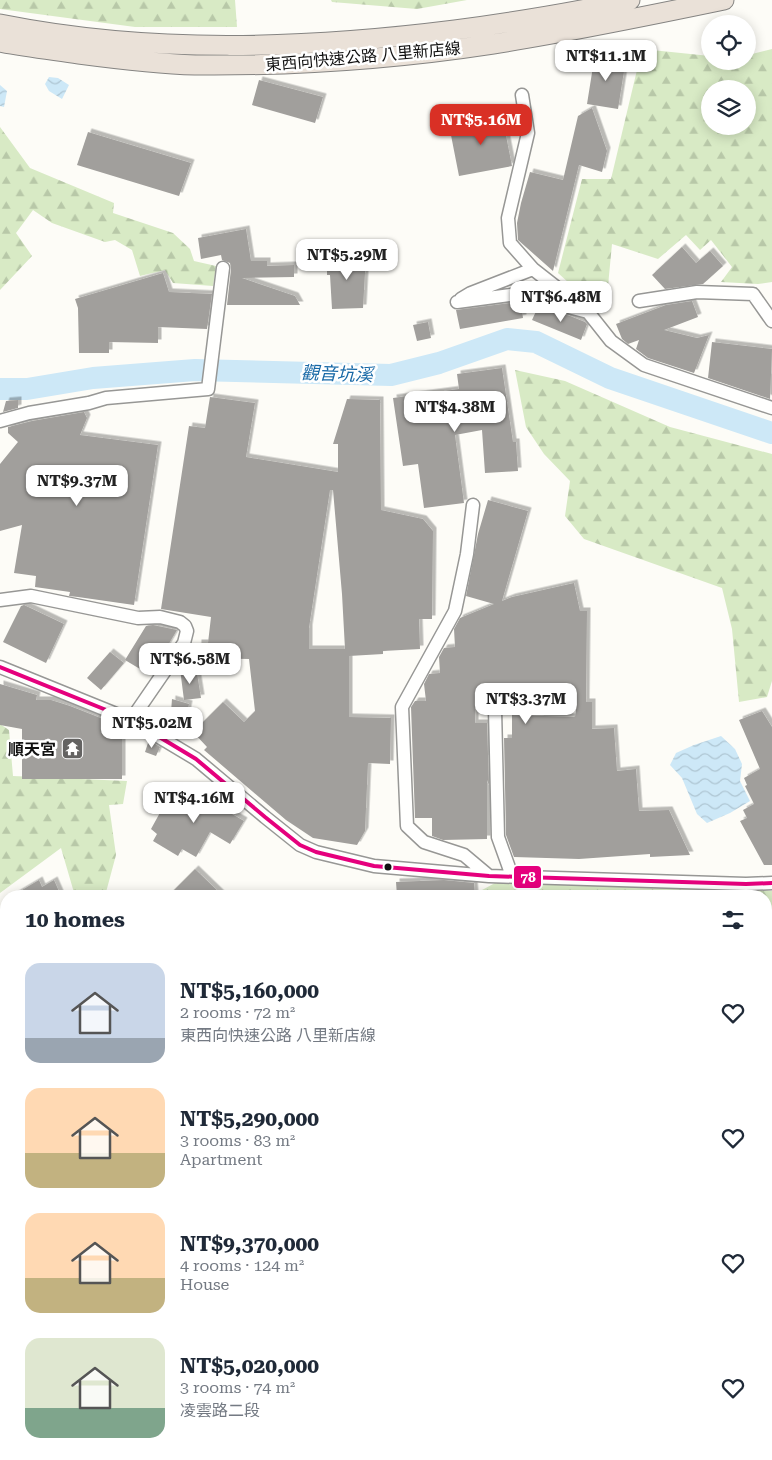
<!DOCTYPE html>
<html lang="en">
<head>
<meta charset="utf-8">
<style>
	body { margin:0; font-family:"Roboto Serif","Noto Sans TC",serif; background:#f2f2f3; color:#1f2937; height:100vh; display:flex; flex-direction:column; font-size:19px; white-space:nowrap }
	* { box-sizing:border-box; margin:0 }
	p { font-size:16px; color:#747a83 }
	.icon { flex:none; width:28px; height:28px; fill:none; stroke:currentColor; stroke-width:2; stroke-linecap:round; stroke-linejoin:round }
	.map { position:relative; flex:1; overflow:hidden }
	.side { position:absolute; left:0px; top:890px; width:772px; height:570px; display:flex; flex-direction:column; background:#fff; border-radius:20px 20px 0 0; box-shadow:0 2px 12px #0003 }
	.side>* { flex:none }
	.controls { position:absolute; left:701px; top:15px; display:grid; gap:10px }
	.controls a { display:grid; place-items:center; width:55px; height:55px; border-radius:50%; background:#fff; box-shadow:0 2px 12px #0003; font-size:25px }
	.price { position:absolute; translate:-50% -42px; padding:0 11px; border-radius:10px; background:#fff; color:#222; font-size:16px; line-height:32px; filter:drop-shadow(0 1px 2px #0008) }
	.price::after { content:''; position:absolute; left:50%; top:30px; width:15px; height:11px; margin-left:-8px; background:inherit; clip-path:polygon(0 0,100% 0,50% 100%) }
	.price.selected { background:#d93025; color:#fff }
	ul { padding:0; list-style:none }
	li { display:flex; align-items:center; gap:15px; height:125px; padding:0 25px }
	li span { display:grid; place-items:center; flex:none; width:140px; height:100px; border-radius:15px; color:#555 }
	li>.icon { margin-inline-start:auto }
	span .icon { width:60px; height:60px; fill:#fffc; stroke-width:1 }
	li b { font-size:21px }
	h2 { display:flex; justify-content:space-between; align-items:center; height:60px; padding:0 25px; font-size:21px }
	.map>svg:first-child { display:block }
	.forest { fill:url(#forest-firs); fill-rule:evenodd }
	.cemetery { fill:url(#cemetery-stones) }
	.water { fill:url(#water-waves) }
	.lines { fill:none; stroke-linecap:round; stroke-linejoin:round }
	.river { stroke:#cde8f7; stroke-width:22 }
	.building { fill:#a19f9c; fill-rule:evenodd; filter:url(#shadow) }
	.minor-casing { stroke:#979795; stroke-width:15 }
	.highway-casing { stroke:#858482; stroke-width:21 }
	.minor { stroke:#fffffe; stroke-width:12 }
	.highway { stroke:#eae1d8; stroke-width:19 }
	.bus-1-casing { stroke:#fff; stroke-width:8 }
	.bus-1 { stroke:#e5007d; stroke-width:4 }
	.bus-dot { fill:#111; stroke:#fff; stroke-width:2 }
	.labels { text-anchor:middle; stroke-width:5; stroke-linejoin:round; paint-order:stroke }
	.street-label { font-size:16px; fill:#111; stroke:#fff }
	.poi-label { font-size:16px; font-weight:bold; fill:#111; stroke:#fff; text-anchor:end }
	.water-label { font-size:18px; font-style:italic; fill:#1768a6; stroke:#fff }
	.line-badge { stroke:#fff; stroke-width:2 }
	.badge-label { font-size:14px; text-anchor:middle; font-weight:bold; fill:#fff }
</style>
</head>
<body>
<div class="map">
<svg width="772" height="1460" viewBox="0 0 772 1460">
	<defs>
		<pattern id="forest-firs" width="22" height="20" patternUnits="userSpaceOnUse" patternTransform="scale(1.25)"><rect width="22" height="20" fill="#d8eac5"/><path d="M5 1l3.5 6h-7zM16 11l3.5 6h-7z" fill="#b8c8a8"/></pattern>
		<pattern id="cemetery-stones" width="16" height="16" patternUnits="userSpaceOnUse" patternTransform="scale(1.25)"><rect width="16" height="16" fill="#e9eedb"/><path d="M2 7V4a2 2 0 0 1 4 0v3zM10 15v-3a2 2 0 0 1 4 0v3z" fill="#c7cbbb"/></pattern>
		<pattern id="water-waves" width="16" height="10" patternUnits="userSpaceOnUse" patternTransform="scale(1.25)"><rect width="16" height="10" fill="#cde8f7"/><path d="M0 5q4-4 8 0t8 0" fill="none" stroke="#afc6d3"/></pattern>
		<filter id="shadow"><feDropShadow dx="3.5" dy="-3.5" stdDeviation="0" flood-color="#0004"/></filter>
	</defs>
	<rect width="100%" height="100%" fill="#fdfcf7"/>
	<!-- forest -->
	<path class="forest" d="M0 0H235L237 27H135L0 9Z
		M331 0H467L417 9 332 2Z
		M642 49 710 56V61H748V55L772 49V282L758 284 721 282 732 267 711 240 700 250 686 235 658 259 612 244 608 286 581 294 558 273 582 179H611ZM710 89H748V126H710Z
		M0 127 30 168 114 203 113 213 173 233 190 249 194 261 216 266 213 286 173 283 165 270 140 276 132 250 115 240 105 242 52 223 33 210 16 233 32 256 0 290Z
		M515 370 565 381 670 427 772 454V681L767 697 739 702 732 629 722 588 584 539 565 516 570 481 544 454 526 427Z
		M0 724 9 730 13 776 127 781 123 804 109 805 116 855 105 896H75L61 848 0 893Z
		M495 883 772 891V1158L766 1151V896H471Z
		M5 1004 6 1006V1365L0 1362V1006Z
		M772 1257V1448L766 1450V1259Z
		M588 1454H762L755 1460H587Z"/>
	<!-- cemetery -->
	<path class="cemetery" d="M772 1197V1257L766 1259V1200Z
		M0 1362 6 1365V1454H588L587 1460H0Z
		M772 1448V1460H755L762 1454H766V1450Z"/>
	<!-- water -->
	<path class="water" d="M49 77 58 78 69 85 62 99 49 91 45 84Z
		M0 85 7 91 4 107 0 106Z
		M721 736 735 749 742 764 740 781 750 801 730 813 707 823 697 814 682 778 670 765 676 753 694 745Z"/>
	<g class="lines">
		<!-- river -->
		<path class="river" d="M0 389H27L93 378 195 370 391 375 439 363 507 339 536 342 610 378 772 433"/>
	</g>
	<!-- building -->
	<path class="building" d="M595 54 626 59 618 109 587 104Z
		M259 80 323 97 315 123 252 105Z
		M592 108 607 151 602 172 579 165 553 271 518 240 517 223 521 203 530 172 563 180 578 116Z
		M502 115 512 166 459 176 449 125Z
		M88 132 191 163 179 196 77 165Z
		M246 229 251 261H267V266L294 265V277L242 278 295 296 300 305H227L231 269 230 263 222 260 221 255 201 259 198 238Z
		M682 247 696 263 710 251 723 266 703 284 665 289 652 275Z
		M366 256 363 308 332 309 330 275H327V257Z
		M163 273 169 292 212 294 207 329 158 327V343L109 342V353H79L78 308 75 299Z
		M692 301 698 317 664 330 697 338 709 335 694 373 648 358 636 349 639 340 628 344 622 339 616 324 666 305Z
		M518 302 521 303 523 318 460 329 456 310Z
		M538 307 570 316 585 322 587 324 581 340 532 320Z
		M428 322 431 338 417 341 413 325Z
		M712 342 772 349 770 399 708 378Z
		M502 368 513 442H516L518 471 485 473 482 430 455 435 464 503 424 508 418 464 403 466 393 398 459 389 457 374Z
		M210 397 255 403 246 457 338 472V444H333L347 399 380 400 381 510 423 519 433 531 432 619H419L420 649 383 651V654L349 656V717L391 718 390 764 368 763 365 831 357 845 313 838 286 820 204 750 207 747 193 732 223 702 244 722 255 711 249 659 197 658 198 643H208L211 617 161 609 189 426 205 428ZM330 490H333L342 594 345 649H309V628Z
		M18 400V408L3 412 6 401Z
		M84 412 87 418 80 435 158 445 134 605 78 597 69 596 70 592 35 587 36 576 14 573 22 525 0 531V464L18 442 8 433V427L32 421Z
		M488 500 528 511 502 601 512 597 574 583 580 611H587L586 702H592V729L614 728 617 771 636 769 639 811 669 810 690 855 650 857V854L579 859 514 857 506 835 504 738H512V715L575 717 576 710 476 688 475 723H487L489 785 487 780V839L443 840 432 836V818H415L411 707 415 701H426L424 684 429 674 440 673 439 657 444 648 455 647 454 629 460 618 494 604 466 596 478 534Z
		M24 605 64 624 46 663 3 642 21 606Z
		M153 625 177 630 161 657 154 656 153 664 156 665 150 675 125 660 146 626Z
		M110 652 124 663 101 690 87 678Z
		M180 669 197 673 201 698 184 700Z
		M0 684 37 695 36 700H51L70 706 121 726 116 738H122V779H22V729L0 725Z
		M172 699 189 704 184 729 170 725Z
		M762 711 772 727V865H764L740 821 747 818 743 810 754 804 745 786 747 785 744 778 760 769 739 720Z
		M149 740 160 747 156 756 145 752Z
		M184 786 244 821 230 844 210 832 196 857 182 849 178 856 153 841 157 834 151 829 162 809 168 813Z
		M195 869 223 896H168Z
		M39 880 42 887 54 880 61 896H12Z
		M444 880 474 883 475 896H397L396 882Z"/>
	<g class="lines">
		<defs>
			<path id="minor" d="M533 269 584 309
				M461 299 471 293 533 269 510 243 508 218 528 133 522 95
				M639 301 697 292 753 294 772 321
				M457 302 518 294 588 312 611 341 644 365 772 408
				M0 421 29 413 89 403 106 398 208 389 223 268
				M473 505 467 554 455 611 402 707 407 826 424 842 464 855 489 876
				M0 600 31 596 138 618 160 617 180 622 185 626 187 631 184 643 131 720
				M0 667 131 720 196 759 265 817 300 845 316 852 374 866 489 876 746 884 772 883
				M495 709 498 837 512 876
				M766 1200 772 1197
				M124 1454 134 1460
				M68 1460 72 1454"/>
			<path id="highway" d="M0 24C150 54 304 49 455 30 514 22 572 13 630 0
				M0 42C26 47 52 50 79 54 117 59 157 64 195 65 295 66 395 59 493 44 570 32 647 16 724 0"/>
		</defs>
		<!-- minor casing -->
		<use href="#minor" class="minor-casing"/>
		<!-- highway casing -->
		<use href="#highway" class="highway-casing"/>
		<!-- minor -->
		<use href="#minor" class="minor"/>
		<!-- highway -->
		<use href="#highway" class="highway"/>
		<defs>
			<path id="bus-1" d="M0 667 131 720 196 759 265 817 300 845 316 852 374 866 489 876 746 884 772 883"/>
		</defs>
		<!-- bus-1 casing -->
		<use href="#bus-1" class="bus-1-casing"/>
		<!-- bus-1 -->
		<use href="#bus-1" class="bus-1"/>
	</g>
	<!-- icons -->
	<defs>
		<symbol id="temple-square" viewBox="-11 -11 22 22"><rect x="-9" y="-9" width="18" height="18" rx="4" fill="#646362" stroke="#fff"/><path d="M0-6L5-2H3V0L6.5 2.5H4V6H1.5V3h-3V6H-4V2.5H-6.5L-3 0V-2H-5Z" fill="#fff"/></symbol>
	</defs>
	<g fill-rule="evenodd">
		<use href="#temple-square" x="60" y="736" width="25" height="25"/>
	</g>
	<!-- markers -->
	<circle class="bus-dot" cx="388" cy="867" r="4.5"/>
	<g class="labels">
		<!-- street labels -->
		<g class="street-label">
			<text transform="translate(363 56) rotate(-5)" y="6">東西向快速公路 八里新店線</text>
		</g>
		<!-- poi labels -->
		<g class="poi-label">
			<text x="56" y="755">順天宮</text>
		</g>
		<!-- water labels -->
		<g class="water-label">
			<text transform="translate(337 374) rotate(2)" y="6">觀音坑溪</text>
		</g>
	</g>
	<rect class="line-badge" x="513" y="865" width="29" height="24" rx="5" fill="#e5007d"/>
	<g class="badge-label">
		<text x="528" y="882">78</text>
	</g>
</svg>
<div class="controls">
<a><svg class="icon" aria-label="locate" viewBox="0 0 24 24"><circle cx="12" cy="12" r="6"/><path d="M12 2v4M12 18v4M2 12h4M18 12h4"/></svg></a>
<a><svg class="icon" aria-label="layers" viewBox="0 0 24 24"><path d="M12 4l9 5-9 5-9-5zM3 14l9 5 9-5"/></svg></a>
</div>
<b class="price" style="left:606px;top:82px">NT$11.1M</b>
<b class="price selected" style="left:481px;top:146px">NT$5.16M</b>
<b class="price" style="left:347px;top:281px">NT$5.29M</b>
<b class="price" style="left:561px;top:323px">NT$6.48M</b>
<b class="price" style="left:455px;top:433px">NT$4.38M</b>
<b class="price" style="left:77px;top:507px">NT$9.37M</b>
<b class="price" style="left:190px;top:685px">NT$6.58M</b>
<b class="price" style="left:526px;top:725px">NT$3.37M</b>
<b class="price" style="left:152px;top:749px">NT$5.02M</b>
<b class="price" style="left:194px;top:824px">NT$4.16M</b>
<section class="side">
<h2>10 homes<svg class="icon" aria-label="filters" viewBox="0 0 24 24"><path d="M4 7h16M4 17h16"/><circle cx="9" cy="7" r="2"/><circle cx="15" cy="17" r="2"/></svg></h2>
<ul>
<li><span style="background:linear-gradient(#c9d6e8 75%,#9aa5b1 0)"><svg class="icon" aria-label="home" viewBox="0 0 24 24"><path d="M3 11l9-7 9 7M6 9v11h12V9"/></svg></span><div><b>NT$5,160,000</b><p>2 rooms · 72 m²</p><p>東西向快速公路 八里新店線</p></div><svg class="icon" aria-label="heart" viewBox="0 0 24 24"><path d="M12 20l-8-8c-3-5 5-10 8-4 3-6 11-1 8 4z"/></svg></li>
<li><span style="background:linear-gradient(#ffd9b3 65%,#c2b280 0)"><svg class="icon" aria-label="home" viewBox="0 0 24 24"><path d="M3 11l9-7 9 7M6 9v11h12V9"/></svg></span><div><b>NT$5,290,000</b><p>3 rooms · 83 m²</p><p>Apartment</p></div><svg class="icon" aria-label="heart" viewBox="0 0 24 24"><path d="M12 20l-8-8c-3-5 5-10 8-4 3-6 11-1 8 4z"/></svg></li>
<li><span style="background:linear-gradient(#ffd9b3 65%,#c2b280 0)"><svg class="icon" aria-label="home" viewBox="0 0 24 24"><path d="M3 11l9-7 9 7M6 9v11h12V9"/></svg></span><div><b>NT$9,370,000</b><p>4 rooms · 124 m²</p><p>House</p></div><svg class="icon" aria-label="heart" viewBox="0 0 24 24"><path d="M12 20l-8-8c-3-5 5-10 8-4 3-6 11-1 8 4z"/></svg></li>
<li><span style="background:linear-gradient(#dfe7d0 70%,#7fa58c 0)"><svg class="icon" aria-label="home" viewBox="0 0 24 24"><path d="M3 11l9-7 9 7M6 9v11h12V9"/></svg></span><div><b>NT$5,020,000</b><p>3 rooms · 74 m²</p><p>凌雲路二段</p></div><svg class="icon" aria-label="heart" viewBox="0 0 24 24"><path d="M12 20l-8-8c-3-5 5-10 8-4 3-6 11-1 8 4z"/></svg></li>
</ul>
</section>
</div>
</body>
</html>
